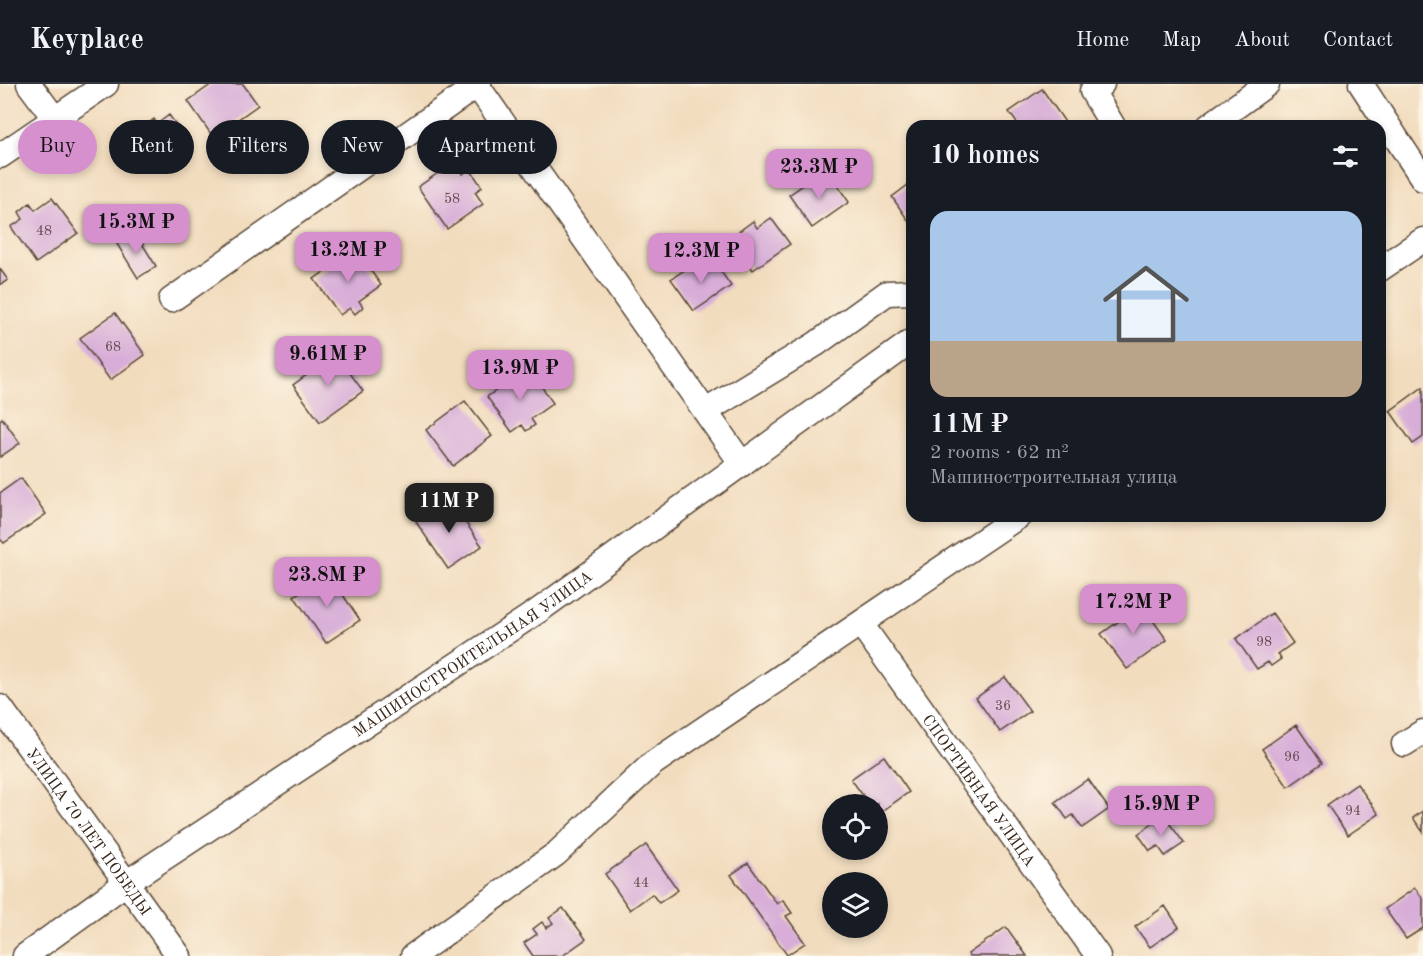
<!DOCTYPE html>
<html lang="en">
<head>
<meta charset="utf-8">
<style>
	body { margin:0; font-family:"Old Standard TT",serif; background:#242831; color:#f1f3f6; height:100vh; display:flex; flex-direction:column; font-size:22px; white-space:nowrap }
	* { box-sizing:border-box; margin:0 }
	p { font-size:20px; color:#9ea1a6 }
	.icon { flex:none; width:33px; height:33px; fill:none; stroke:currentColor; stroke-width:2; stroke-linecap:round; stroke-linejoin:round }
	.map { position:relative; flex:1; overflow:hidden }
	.sheet { position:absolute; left:906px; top:36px; width:480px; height:402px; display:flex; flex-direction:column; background:#171b24; border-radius:18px; box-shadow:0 3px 9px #0003 }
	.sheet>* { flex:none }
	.top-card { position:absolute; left:18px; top:36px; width:570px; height:54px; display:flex; gap:12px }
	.buttons { position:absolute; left:822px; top:710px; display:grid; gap:12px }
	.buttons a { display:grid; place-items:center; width:66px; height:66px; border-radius:50%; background:#171b24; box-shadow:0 3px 9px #0003; font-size:30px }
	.price { position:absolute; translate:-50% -51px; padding:0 14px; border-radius:12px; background:#d690ce; color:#111; font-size:20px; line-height:39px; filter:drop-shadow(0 2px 3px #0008) }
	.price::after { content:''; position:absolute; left:50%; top:36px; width:18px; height:14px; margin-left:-9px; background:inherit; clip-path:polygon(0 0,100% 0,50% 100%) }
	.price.active { background:#222; color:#fff }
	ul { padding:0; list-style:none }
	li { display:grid; align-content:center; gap:12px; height:318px; padding:0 24px }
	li+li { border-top:2px solid #363941 }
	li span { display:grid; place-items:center; height:186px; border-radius:18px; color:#555 }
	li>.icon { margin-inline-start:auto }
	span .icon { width:108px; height:108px; fill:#fffc; stroke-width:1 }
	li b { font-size:26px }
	h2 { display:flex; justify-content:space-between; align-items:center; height:72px; padding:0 24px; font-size:26px }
	.tag { padding:0 21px; border-radius:27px; background:#171b24; box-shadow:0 3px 9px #0003; font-size:21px; line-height:54px }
	.tag.active { background:#d690ce; color:#111 }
	header { display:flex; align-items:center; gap:36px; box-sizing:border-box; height:84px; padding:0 30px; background:#171b24; border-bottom:2px solid #363941 }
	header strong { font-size:28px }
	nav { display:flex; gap:33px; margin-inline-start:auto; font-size:21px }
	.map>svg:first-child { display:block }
	.building { fill:#d8aed8 }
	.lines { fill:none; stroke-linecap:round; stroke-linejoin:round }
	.minor-casing { stroke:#564536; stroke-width:27 }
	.minor { stroke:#fff; stroke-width:24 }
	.labels { text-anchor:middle; stroke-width:4.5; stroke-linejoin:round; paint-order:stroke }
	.number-label { font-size:14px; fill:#624b4c }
	.street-label { font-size:16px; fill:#3b2a1e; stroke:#fcf5e5 }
</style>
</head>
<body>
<header>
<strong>Keyplace</strong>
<nav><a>Home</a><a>Map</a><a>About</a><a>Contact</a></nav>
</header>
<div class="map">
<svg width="1423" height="872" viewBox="0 0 1423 872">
	<rect width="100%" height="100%" fill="#fcf5e5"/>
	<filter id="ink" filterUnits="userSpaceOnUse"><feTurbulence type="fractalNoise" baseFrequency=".0167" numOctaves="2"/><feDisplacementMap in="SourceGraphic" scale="12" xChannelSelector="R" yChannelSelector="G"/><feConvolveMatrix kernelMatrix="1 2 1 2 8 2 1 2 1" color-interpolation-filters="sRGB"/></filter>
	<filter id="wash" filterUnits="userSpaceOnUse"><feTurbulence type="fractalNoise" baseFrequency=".008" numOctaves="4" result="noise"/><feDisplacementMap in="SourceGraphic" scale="24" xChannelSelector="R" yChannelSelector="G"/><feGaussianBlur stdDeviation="1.35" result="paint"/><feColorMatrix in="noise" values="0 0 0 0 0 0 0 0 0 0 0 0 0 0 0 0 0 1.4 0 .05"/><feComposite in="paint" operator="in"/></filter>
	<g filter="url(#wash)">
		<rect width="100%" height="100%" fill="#f2dcbe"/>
		<g id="blocks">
			<!-- building -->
			<path class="building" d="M212 0H243L258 21 213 53 188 17Z
				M1042 5 1065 38 1059 42H1019L1009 28Z
				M169 31 188 57 152 83 131 52 154 35 157 40Z
				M454 78 463 90 470 85 482 103 475 108 483 120 447 145 418 103Z
				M831 92 849 118 812 144 789 111 812 95 817 101Z
				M912 98V142L892 113Z
				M52 114 78 149 36 179 11 143 23 135 19 128 30 119 35 126Z
				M771 134 790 160 753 186 730 154 753 137 757 144Z
				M135 148 156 182 138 194 117 160Z
				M356 166 381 201 359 217 363 223 355 230 350 224 340 231 314 195Z
				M713 176 731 202 694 227 671 195 695 179 699 185Z
				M0 185 8 196 0 201Z
				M115 229 145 271 110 296 80 254Z
				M341 266 347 274 342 278 363 307 320 338 293 301Z
				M528 283 553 319 531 335 535 341 526 347 522 341 512 348 487 313Z
				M1423 303V353L1413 360 1390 327Z
				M465 317 492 352 453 382 426 346Z
				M2 334 20 359 0 373V336Z
				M21 394 46 430 4 459 0 455V409Z
				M449 415 482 462 448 485 416 438Z
				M328 489 360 536 326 559 294 512Z
				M1124 520 1131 529 1142 521 1167 556 1127 585 1101 550 1119 537 1113 528Z
				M1272 529 1293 559 1278 570 1281 575 1271 582 1268 578 1257 585 1236 555Z
				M1005 593 1030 627 1000 648 976 614Z
				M1296 641 1322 679 1288 703 1262 665Z
				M884 672 909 708 878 730V720H869L851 695Z
				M1088 695 1109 725 1082 744 1073 731 1067 735 1055 718Z
				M1357 700 1379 730 1348 751 1327 721Z
				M1423 727V748L1413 734Z
				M1164 732 1184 759 1165 772 1158 762 1150 767 1138 750Z
				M646 761 678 806 659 819 652 810 630 826 605 790Z
				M748 779 777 820 783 816 792 829 786 832 805 859 787 871 731 791Z
				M1415 804 1423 815V844L1406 855 1385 825Z
				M1165 822 1179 843 1150 863 1135 843Z
				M563 824 586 855 562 872H533L524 859 537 850 533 845 542 838 546 844 553 839 549 834Z
				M1006 843 1027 872H969L968 870Z"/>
		</g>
	</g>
	<g filter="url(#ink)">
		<use href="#blocks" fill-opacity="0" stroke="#564536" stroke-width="1.5"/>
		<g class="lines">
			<defs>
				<g id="minor">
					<path d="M29 0 55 35"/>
					<path d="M476 0 742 380"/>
					<path d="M1102 0 1092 7 1113 42"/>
					<path d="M1361 0 1423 95"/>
					<path d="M1209 42 1267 0"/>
					<path d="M0 72 106 0"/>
					<path d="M1380 185 1423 156"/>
					<path d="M171 216 479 0"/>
					<path d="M706 327 816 260 887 209 912 208"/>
					<path id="s1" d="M861 540 1098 872"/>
					<path id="s2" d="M0 623 179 872"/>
					<path d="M1404 660 1423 648"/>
					<path id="s3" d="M25 872 126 799 538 527 912 257"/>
					<path d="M413 872 556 770 652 680 1019 432"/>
				</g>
			</defs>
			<!-- minor casing -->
			<use href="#minor" class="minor-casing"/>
			<!-- minor -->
			<use href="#minor" class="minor"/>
		</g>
	</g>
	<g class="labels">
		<!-- number labels -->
		<g class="number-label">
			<text x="452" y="119">58</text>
			<text x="44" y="151">48</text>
			<text x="113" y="267">68</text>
			<text x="1264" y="562">98</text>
			<text x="1003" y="626">36</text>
			<text x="1292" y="677">96</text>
			<text x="1353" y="731">94</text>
			<text x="641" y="803">44</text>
		</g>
		<!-- street labels -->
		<g class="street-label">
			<text dy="6" stroke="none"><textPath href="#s3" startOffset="540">МАШИНОСТРОИТЕЛЬНАЯ УЛИЦА</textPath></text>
			<text dy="6" stroke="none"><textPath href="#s1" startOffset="204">СПОРТИВНАЯ УЛИЦА</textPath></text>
			<text dy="6" stroke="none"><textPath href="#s2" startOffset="153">УЛИЦА 70 ЛЕТ ПОБЕДЫ</textPath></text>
		</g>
	</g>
</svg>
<div class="buttons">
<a><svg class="icon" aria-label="locate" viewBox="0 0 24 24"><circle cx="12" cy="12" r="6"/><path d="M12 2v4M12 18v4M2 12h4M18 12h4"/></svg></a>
<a><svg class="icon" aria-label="layers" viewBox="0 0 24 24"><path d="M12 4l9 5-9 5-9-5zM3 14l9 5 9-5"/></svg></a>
</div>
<b class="price" style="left:819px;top:116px">23.3M ₽</b>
<b class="price" style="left:136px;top:171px">15.3M ₽</b>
<b class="price" style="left:348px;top:199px">13.2M ₽</b>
<b class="price" style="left:701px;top:200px">12.3M ₽</b>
<b class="price" style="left:328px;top:303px">9.61M ₽</b>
<b class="price" style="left:520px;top:317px">13.9M ₽</b>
<b class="price active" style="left:449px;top:450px">11M ₽</b>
<b class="price" style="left:327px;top:524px">23.8M ₽</b>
<b class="price" style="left:1133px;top:551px">17.2M ₽</b>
<b class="price" style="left:1161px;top:753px">15.9M ₽</b>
<div class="top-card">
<a class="tag active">Buy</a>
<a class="tag">Rent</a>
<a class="tag">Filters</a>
<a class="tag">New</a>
<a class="tag">Apartment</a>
</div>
<section class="sheet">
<h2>10 homes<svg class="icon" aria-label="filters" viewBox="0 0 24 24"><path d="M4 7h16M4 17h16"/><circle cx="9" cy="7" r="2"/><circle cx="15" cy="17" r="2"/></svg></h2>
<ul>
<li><span style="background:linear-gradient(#a9c7e8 70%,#b9a48a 0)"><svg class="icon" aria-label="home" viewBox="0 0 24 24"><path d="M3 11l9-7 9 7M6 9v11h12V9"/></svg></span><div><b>11M ₽</b><p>2 rooms · 62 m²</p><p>Машиностроительная улица</p></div></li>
</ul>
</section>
</div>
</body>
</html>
